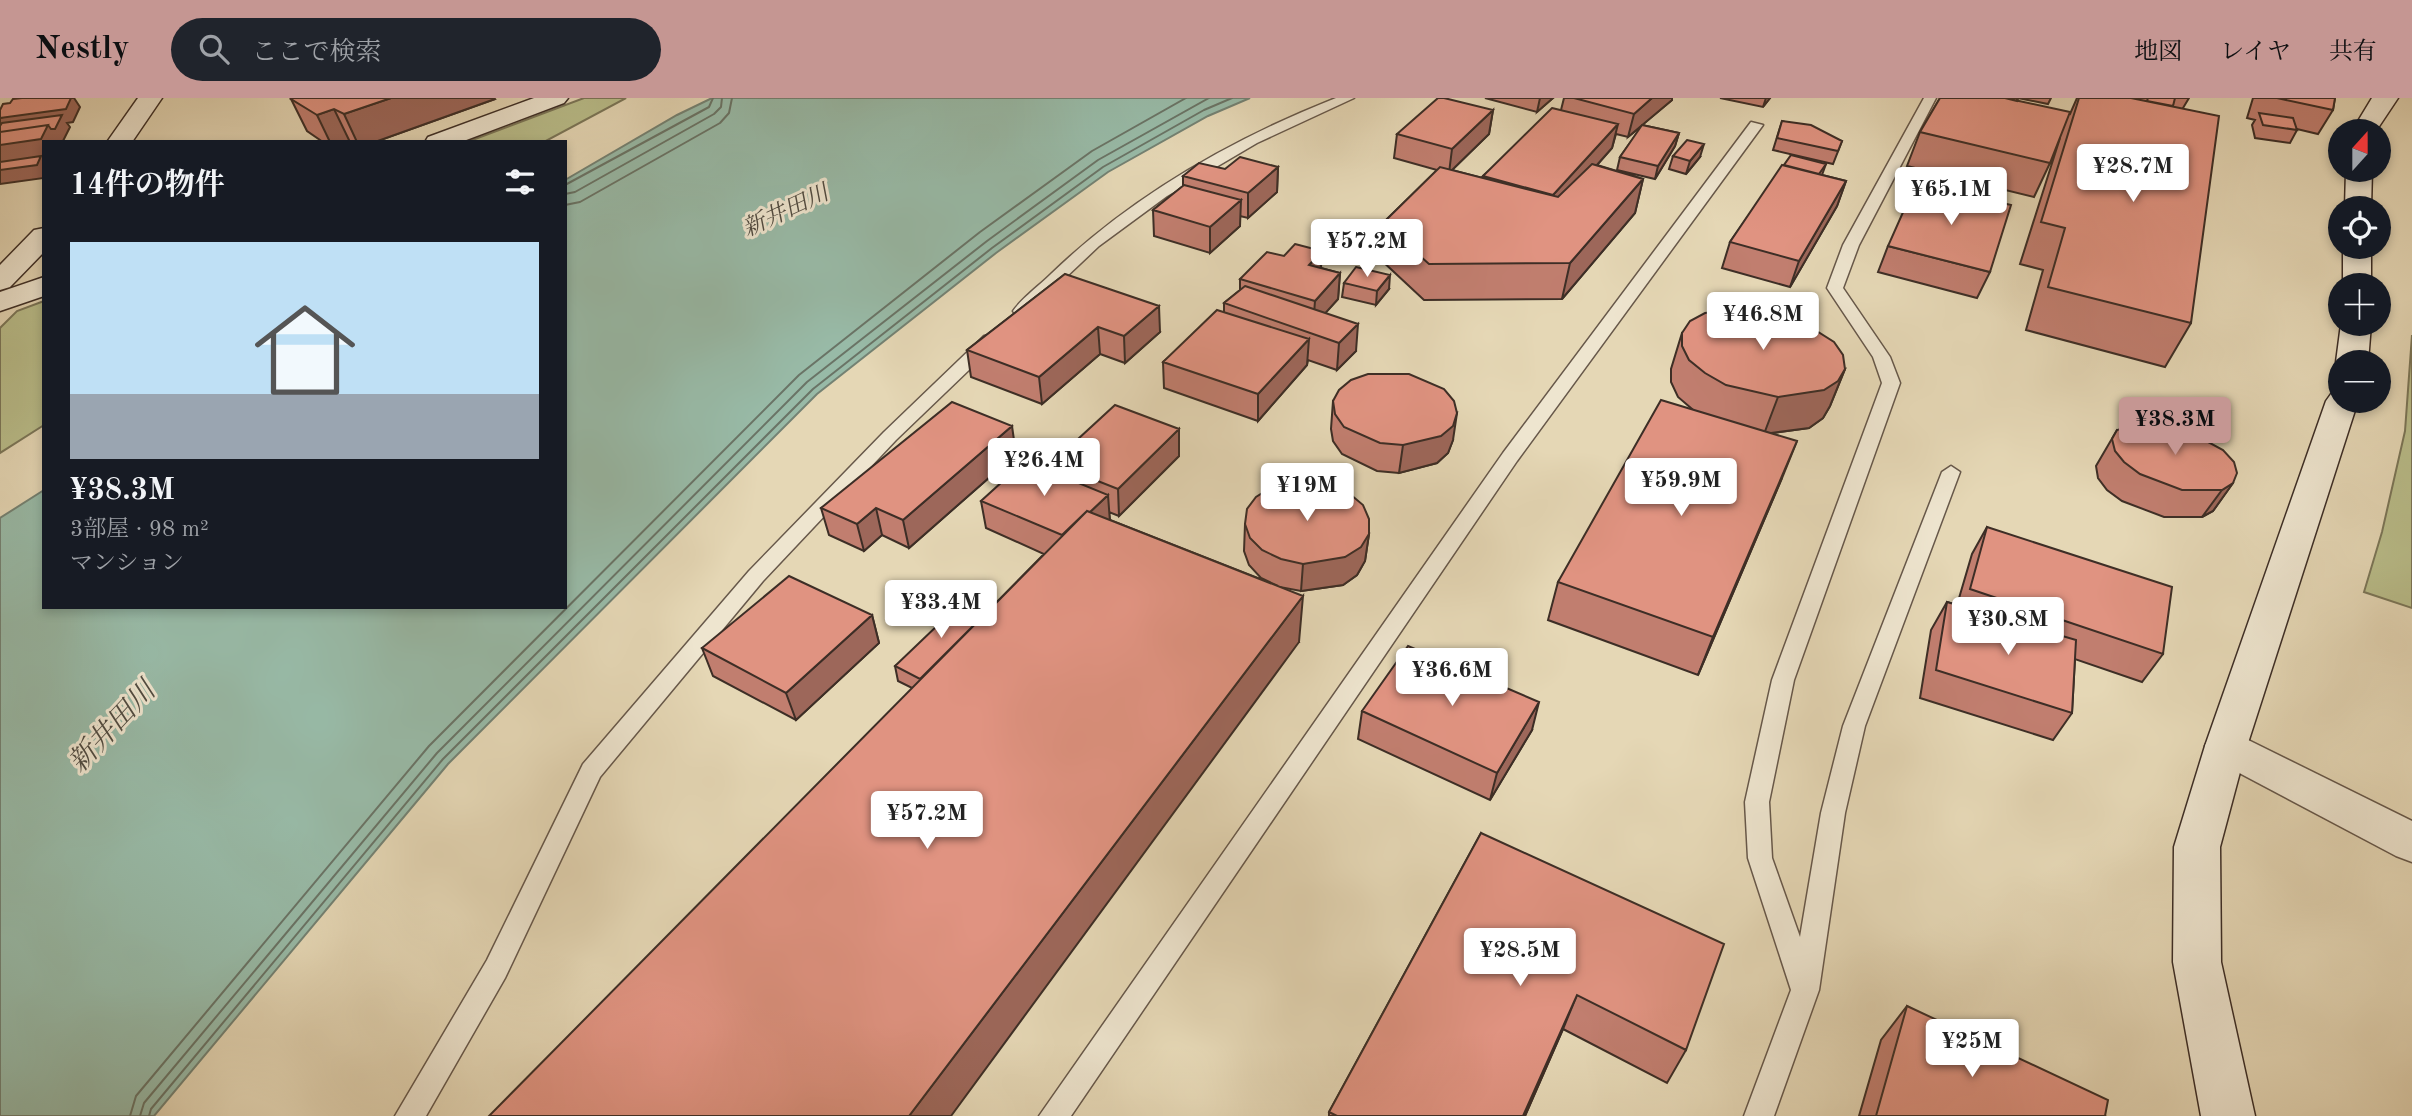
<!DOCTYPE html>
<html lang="ja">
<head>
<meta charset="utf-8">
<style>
	body { margin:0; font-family:"Old Standard TT","Noto Serif JP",serif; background:#20242c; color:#f1f3f6; height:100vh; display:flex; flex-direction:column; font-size:26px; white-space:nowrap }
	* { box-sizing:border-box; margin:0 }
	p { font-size:23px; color:#9ea1a6 }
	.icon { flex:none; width:38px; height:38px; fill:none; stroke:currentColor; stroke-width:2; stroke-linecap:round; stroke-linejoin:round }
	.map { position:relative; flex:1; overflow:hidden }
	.sheet { position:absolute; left:42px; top:42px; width:525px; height:469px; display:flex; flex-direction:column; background:#171b24; border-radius:0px; box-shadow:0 4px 10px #0003 }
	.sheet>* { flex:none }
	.needle { width:46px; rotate:21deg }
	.tools { position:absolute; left:2328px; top:21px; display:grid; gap:14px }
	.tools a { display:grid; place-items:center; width:63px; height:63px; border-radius:50%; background:#171b24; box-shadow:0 4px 10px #0003; font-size:35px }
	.price { position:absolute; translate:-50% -60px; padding:0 16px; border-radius:7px; background:#fff; color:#222; font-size:23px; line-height:46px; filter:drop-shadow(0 2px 4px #0008) }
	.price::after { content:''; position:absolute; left:50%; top:42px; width:21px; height:16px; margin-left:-10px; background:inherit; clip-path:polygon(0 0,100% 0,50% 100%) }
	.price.active { background:#c59692; color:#111 }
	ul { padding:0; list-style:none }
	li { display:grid; align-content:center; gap:14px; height:371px; padding:0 28px }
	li+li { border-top:2px solid #363941 }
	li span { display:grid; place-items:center; height:217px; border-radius:0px; color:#555 }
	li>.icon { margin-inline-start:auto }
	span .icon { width:126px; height:126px; fill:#fffc; stroke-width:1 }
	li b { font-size:30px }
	h2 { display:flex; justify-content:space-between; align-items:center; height:84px; padding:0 28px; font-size:30px }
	header { display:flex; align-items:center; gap:42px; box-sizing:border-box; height:98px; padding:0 35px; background:#c59692; color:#111 }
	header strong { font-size:33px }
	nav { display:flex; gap:38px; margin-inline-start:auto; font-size:24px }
	.search { width:490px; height:63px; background:#20242c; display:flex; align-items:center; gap:18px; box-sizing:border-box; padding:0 24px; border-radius:38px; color:#9ea1a6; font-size:26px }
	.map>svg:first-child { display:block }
	.green { fill:#b9bd8a; stroke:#7b7658; stroke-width:2 }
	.water { fill:#98baa7; stroke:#748273; stroke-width:2 }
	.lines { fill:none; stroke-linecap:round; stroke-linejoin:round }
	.shore { stroke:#6a7466; stroke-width:2 }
	.lane-casing { stroke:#67584a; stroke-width:3 }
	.street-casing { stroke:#67584a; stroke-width:3 }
	.secondary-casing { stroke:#3d2e26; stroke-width:3 }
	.lane { fill:#eee5cf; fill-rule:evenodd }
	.street { fill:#eee5cf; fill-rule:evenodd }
	.secondary { fill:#eee5cf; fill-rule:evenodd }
	.wall { fill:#c17e6f; stroke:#3d2e26; stroke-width:2 }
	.shaded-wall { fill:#9d675a; stroke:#3d2e26; stroke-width:2 }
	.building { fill:#e09381; stroke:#3d2e26; stroke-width:2 }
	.labels { text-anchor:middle; stroke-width:6; stroke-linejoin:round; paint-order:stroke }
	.far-water-label { font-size:23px; font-style:italic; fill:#4f4a40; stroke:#eee5cf }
	.water-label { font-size:28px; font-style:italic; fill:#4f4a40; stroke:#eee5cf }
</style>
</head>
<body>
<header>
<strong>Nestly</strong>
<div class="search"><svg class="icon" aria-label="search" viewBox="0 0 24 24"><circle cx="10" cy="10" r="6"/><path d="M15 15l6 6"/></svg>ここで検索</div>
<nav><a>地図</a><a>レイヤ</a><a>共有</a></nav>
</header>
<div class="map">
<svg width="2412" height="1018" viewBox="0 0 2412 1018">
	<rect width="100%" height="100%" fill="#e5d7b5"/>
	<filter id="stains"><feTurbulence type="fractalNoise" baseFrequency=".00286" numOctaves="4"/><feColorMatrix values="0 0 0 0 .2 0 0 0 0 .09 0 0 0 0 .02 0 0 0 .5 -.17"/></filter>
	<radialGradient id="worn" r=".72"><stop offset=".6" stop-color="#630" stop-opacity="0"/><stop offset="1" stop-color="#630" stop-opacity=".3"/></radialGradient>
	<!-- green -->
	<path class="green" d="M584 0H626L544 44H467Z
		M44 203V327L0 355V230L17 213Z
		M2412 237V510L2364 494 2382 434 2405 333Z"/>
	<!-- water -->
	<path class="water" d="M712 0H1250L1208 18 1108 74 996 155 817 296 448 666 154 1018H0V420L44 392V509H565V82L677 17Z"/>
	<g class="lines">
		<!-- shore -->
		<path class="shore" d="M565 87 709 9 713 0
			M565 96 575 94 714 16 721 9 722 0
			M565 107 580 104 720 25 729 15 732 0
			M130 1018 136 998 429 648 799 277 980 134 1092 53 1186 0
			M140 1018 144 1005 437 655 807 284 987 143 1098 62 1209 0
			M149 1018 151 1011 443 661 813 291 992 150 1103 69 1204 12 1232 0"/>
		<defs>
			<path id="lane" d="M1336 0H1354L1257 45 1167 98 1099 148 1027 216H1015L1013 213C1023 199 1039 188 1051 176 1132 98 1232 41 1336 0Z
				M1924 0H1936L1859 147 1843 190 1890 259 1900 285 1794 582 1769 704 1772 760 1800 839 1821 715 1843 628 1942 374 1951 368 1960 374 1865 628 1845 715 1819 892 1774 1018H1744L1791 892 1748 760 1745 704 1772 582 1882 285 1873 259 1827 190 1843 147Z
				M1751 24 1763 27 1517 363 1071 1018H1039L1503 355Z
				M990 237 998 242 996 246 896 342 763 483 600 679 505 880 426 1018H395L487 862 583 666 749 473 884 334 984 238Z"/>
			<path id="street" d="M2226 631 2412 723V764L2396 758 2211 660 2205 648 2211 636Z"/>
			<path id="secondary" d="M138 0H162L132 44H107Z
				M534 0H568L564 5 461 44H425L428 39Z
				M2372 0H2398L2376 33H2352Z
				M2346 72H2372L2371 110H2345Z
				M44 130V154L10 189 0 192V167L34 132Z
				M2343 149H2371V187H2343Z
				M44 179V198L0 213V194Z
				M2341 226H2371L2368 264H2340V269L2336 264Z
				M2340 294V303H2358L2247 648 2220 749 2221 864 2255 1018H2201L2173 864 2174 749 2205 648 2326 303 2331 296Z"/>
		</defs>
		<!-- lane casing -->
		<use href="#lane" class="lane-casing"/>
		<!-- street casing -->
		<use href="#street" class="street-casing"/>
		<!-- secondary casing -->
		<use href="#secondary" class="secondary-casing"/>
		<!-- lane -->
		<use href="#lane" class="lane"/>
		<!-- street -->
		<use href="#street" class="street"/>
		<!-- secondary -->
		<use href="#secondary" class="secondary"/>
	</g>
	<!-- wall -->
	<path class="wall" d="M1485 0H1553L1537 14Z
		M1564 0H1672V2L1642 27 1679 35 1675 48 1655 81 1617 72 1620 59 1642 28 1628 39 1616 36 1612 50 1597 67 1643 81 1635 115 1562 201 1424 202 1379 160 1383 125 1437 72 1394 60 1397 36 1493 12 1489 36 1452 72 1482 80 1483 78 1561 12Z
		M1720 0H1770L1763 9Z
		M1940 0H2051L2048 6 2018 0 2017 3 2070 16 2077 0H2189L2183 10 2191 225 2165 269 2026 232 2043 172 2020 166 2060 40 2050 65 2034 99 1907 68 1920 34Z
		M2253 0H2335L2333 12 2318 36 2297 31V32L2290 45 2255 40 2252 27 2255 22 2247 20Z
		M291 1H495L375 44H323L307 33Z
		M1782 23 1842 43 1833 66 1773 52Z
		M1673 58 1700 59 1686 76 1669 71Z
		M1826 66 1822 77 1846 83 1837 108 1790 189 1722 170 1730 144 1784 67Z
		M1278 69 1277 94 1248 120 1240 118V128L1210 155 1154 138 1153 112 1183 88V78L1225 71Z
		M1888 148 1990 174 1977 200 1878 174Z
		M1322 153 1321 170 1340 175 1338 201 1325 215 1356 253 1337 272 1308 262 1307 267 1258 323 1164 290 1163 264 1224 214V205L1240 192V181L1284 158Z
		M1065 176 1160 234 1125 265 1100 256 1042 306 971 279 967 252Z
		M1344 185 1389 191 1376 207 1342 199Z
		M1682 235 1845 271 1830 308 1823 320 1809 330 1772 335 1782 380 1698 577 1548 522 1558 484 1692 311 1678 299 1671 284V271Z
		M1333 303 1453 342 1448 355 1437 365 1399 375 1377 373 1342 356 1333 343 1331 331Z
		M1179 331V358L1119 418 1109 414 1110 422 1278 488 1261 480 1249 467 1244 453 1245 426 1369 436 1365 463 1357 477 1343 487 1301 493 1280 489 1299 544 912 590 898 583 895 568 987 514 1044 456 986 430 981 403 1053 374 1052 365Z
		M2117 332 2233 385 2213 413 2202 419H2164L2122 403 2107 392 2098 380 2096 368Z
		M1016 356 909 450 882 437 864 453 829 437 821 410Z
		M1987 429 2163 556 2142 584 2075 561 2072 615 2053 642 1920 600 1931 532 1947 504 1957 507 1972 456Z
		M872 517 879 545 796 622 713 578 702 550Z
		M1362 613 1532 632 1490 702 1358 641Z
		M1481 735 1686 952 1667 985 1563 931 1525 1018H1329V1014Z
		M1907 908 2105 1018H1859L1881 942Z"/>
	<!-- shaded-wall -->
	<path class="shaded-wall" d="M71 0H74L80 9 73 24 67 25 70 29 63 43 44 44V80L0 86V20Z
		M391 0H494L495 1 375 44H357L344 16Z
		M1540 0H1553L1537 14Z
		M1652 0H1672V2L1628 39 1634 16Z
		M1766 0H1770L1763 9Z
		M334 11 350 44H330L317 17Z
		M1493 12 1489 36 1449 75 1452 51Z
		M1618 26 1612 50 1548 122 1553 97Z
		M1679 35 1675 48 1655 81 1658 68Z
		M1704 46 1700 59 1686 76 1690 63Z
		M1278 69 1277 94 1248 120V95Z
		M1643 81 1635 115 1562 201 1570 165Z
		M1846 83 1837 108 1790 189 1799 163Z
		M1241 102 1240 128 1210 155V129Z
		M1322 153 1320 179 1309 167Z
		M1340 175 1338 201 1313 229 1315 203Z
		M1390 177 1389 191 1376 207 1377 193Z
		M1159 208 1160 234 1125 265 1124 238Z
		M1358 226 1356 253 1337 272 1339 245Z
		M1098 229 1100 256 1042 306 1039 279Z
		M1309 241 1307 267 1258 323V296Z
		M1845 271 1830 308 1823 320 1809 330 1764 336 1778 299Z
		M1457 315 1453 342 1448 355 1437 365 1399 375 1403 347Z
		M1012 328 1016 356 909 450 903 422Z
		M1179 331V358L1119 418 1118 391Z
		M1797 343 1782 380 1698 577 1713 539Z
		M2233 385 2213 413 2202 419 2222 392Z
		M1108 397 1110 424 1065 438Z
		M876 410 882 437 864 453 857 426Z
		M1369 436 1365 463 1357 477 1343 487 1301 493 1303 466Z
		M1303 498 1299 544 951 1018H909Z
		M872 517 879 545 796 622 786 595Z
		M1539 604 1532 632 1490 702 1497 675Z
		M1577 897 1563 931 1525 1018H1523Z"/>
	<!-- building -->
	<path class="building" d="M22 0H71L66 11 0 20V12L3 6 10 5 13 1Z
		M293 0H391L344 16 334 11 317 17 291 1Z
		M1438 0H1444L1493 12 1452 51 1397 36Z
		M1574 0H1652L1634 16Z
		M1940 0H2005L2070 14 2050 65 1920 34Z
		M2005 0H2018L2017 3Z
		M2079 0H2131L2219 18 2191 225 2048 189 2065 130 2041 124Z
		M2148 0H2175L2173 8 2147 3Z
		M2277 0H2335L2333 12Z
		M1552 10 1618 26 1553 97 1483 78Z
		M2259 15 2293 20 2297 32 2263 27Z
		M62 17 55 31H51L48 27 0 34V28L2 25Z
		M1782 23 1811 27 1842 43 1838 53 1777 40Z
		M48 27 41 41 0 47V34Z
		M1642 27 1679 35 1658 68 1620 59Z
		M1687 42 1704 46 1690 63 1673 58Z
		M1791 57 1826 66 1819 76 1784 67Z
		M41 58 37 67 0 72V64Z
		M1240 59 1278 69 1248 95 1183 78 1199 65 1225 71Z
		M1592 66 1643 81 1570 165 1429 166 1383 125 1440 69 1558 99Z
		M1782 67 1846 83 1799 163 1730 144Z
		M1916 85 2011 107 1990 174 1888 148Z
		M1184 87 1241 102 1210 129 1153 112Z
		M1295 146 1322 153 1309 167 1340 175 1315 203 1240 181 1267 154 1284 158Z
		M1356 169 1390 177 1377 193 1344 185Z
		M1065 176 1159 208 1124 238 1098 229 1039 279 967 252Z
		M1245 188 1358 226 1339 245 1224 205Z
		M1748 210 1796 220 1834 244 1843 257 1845 271 1838 283 1824 292 1778 299 1726 287 1705 275 1689 262 1682 248V235L1690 223 1705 215Z
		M1217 212 1309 241 1258 296 1163 264Z
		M1368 276H1409L1444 291 1454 303 1457 315 1453 328 1441 338 1403 347 1380 345 1344 329 1335 316 1333 303 1339 292 1351 282Z
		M1661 302 1797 343 1713 539 1558 484Z
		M952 304 1012 328 903 422 876 410 857 426 821 410Z
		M1115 307 1179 331 1118 391 1052 365Z
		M2146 324 2186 332 2223 352 2234 364 2237 375 2233 385 2222 392H2182L2140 376 2124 364 2115 353 2112 341 2117 332Z
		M1025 363 1108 397 1090 414 1087 413 1062 437 981 403Z
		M1291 385 1332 388 1350 396 1363 407 1369 421V436L1361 449 1345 459 1303 466 1281 461 1262 452 1250 440 1245 426 1247 411 1256 399 1272 389Z
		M1087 413 1303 498 909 1018H489Z
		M1987 429 2172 489 2163 556 1970 491Z
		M789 478 872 517 786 595 702 550Z
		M963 503 987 514 920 581 895 568Z
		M1947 504 2076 542 2072 615 1936 572Z
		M1408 548 1539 604 1497 675 1362 613Z
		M1481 735 1724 846 1686 952 1577 897 1523 1018H1337L1329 1014Z
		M1907 908 2108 1002 2105 1018H1876Z"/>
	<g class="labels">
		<!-- far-water labels -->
		<g class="far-water-label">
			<text transform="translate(785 112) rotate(-25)" y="8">新井田川</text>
		</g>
		<!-- water labels -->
		<g class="water-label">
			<text transform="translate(111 628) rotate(-47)" y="10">新井田川</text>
		</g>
	</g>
	<rect width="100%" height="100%" filter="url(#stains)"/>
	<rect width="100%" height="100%" fill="url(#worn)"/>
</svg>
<div class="tools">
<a><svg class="needle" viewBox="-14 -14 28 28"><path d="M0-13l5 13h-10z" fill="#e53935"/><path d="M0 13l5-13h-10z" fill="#9ea1a6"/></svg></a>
<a><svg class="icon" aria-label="locate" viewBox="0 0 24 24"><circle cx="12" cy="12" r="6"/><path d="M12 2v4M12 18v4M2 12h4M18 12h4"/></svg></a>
<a>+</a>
<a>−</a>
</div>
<b class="price" style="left:2133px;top:106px">¥28.7M</b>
<b class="price" style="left:1951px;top:129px">¥65.1M</b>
<b class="price" style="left:1367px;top:181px">¥57.2M</b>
<b class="price" style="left:1763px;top:254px">¥46.8M</b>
<b class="price active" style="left:2175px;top:359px">¥38.3M</b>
<b class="price" style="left:1044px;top:400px">¥26.4M</b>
<b class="price" style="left:1681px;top:420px">¥59.9M</b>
<b class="price" style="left:1307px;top:425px">¥19M</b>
<b class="price" style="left:941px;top:542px">¥33.4M</b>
<b class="price" style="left:2008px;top:559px">¥30.8M</b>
<b class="price" style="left:1452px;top:610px">¥36.6M</b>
<b class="price" style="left:927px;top:753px">¥57.2M</b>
<b class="price" style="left:1520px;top:890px">¥28.5M</b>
<b class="price" style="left:1972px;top:981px">¥25M</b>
<section class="sheet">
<h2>14件の物件<svg class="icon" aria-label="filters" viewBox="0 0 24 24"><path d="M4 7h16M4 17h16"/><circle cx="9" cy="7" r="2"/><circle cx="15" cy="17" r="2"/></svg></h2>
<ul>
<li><span style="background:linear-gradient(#bfe0f5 70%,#9aa5b1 0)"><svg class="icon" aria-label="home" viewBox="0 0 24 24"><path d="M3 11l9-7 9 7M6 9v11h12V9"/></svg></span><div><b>¥38.3M</b><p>3部屋 · 98 m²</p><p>マンション</p></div></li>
</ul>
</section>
</div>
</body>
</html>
